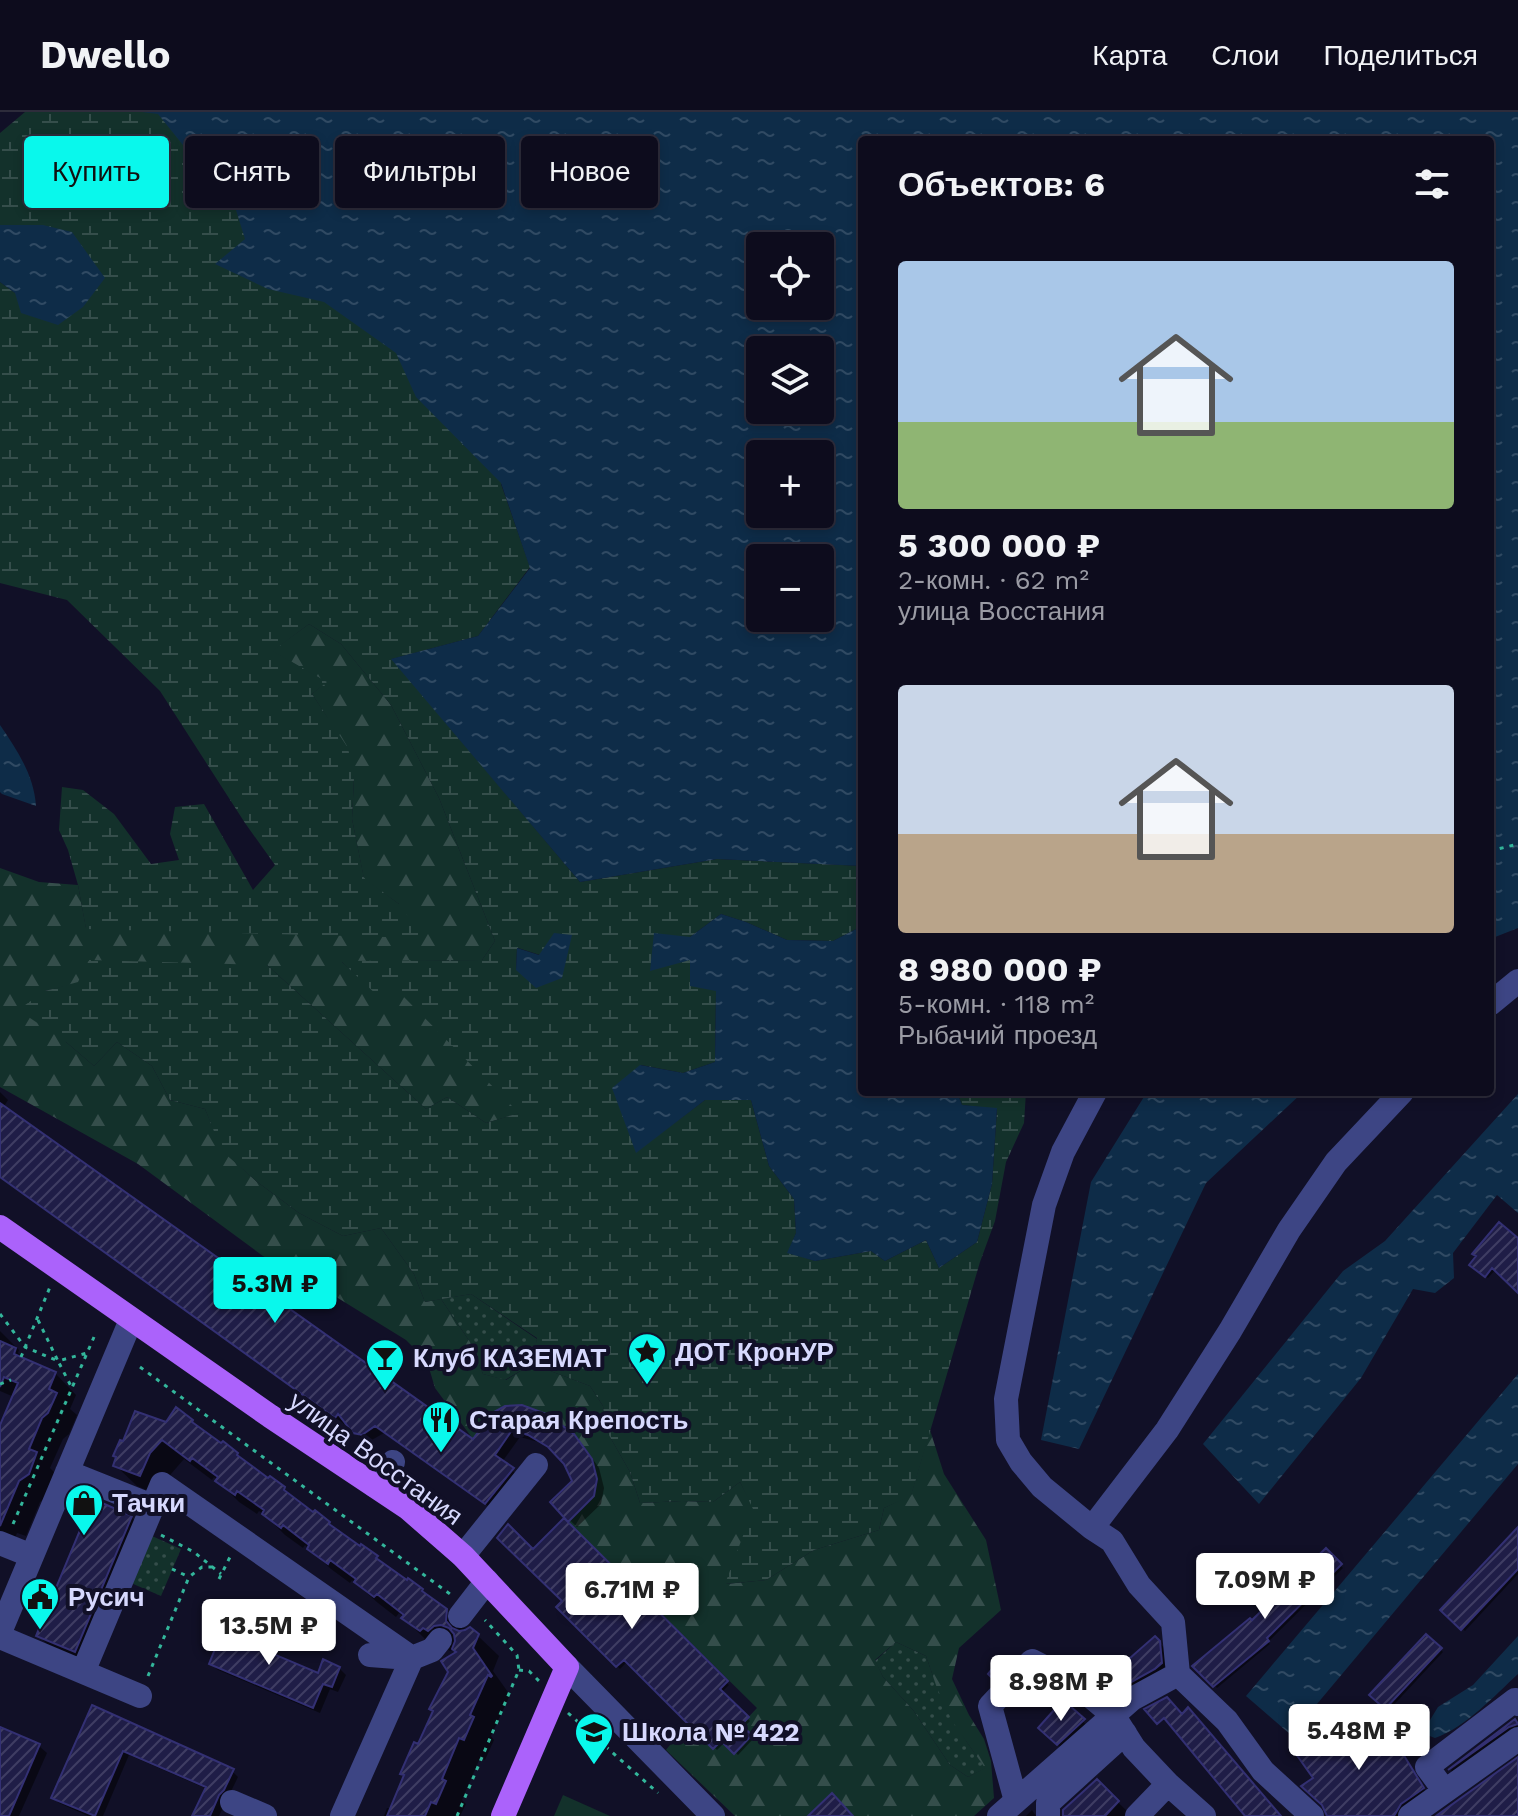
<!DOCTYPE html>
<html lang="ru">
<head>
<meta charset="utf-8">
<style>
	body { margin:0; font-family:"Work Sans",sans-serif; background:#161526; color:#f1f3f6; height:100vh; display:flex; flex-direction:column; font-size:30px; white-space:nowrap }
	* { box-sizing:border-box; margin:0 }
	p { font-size:26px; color:#9a9ba4 }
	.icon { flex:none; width:44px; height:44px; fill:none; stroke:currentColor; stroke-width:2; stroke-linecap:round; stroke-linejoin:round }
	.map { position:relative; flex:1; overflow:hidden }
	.sheet { position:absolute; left:858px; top:24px; width:636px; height:960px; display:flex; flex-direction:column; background:#0d0c1d; border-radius:8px; box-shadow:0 4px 12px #0003,0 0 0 2px #2d2c3b }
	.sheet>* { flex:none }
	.banner { position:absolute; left:24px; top:24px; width:714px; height:72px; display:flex; gap:16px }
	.tools { position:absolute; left:746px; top:120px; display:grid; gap:16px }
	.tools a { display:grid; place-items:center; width:88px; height:88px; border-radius:8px; background:#0d0c1d; box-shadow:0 4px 12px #0003,0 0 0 2px #2d2c3b; font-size:40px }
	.price { position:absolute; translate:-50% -68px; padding:0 18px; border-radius:8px; background:#fff; color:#222; font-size:26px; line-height:52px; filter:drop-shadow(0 2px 4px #0008) }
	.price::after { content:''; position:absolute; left:50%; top:48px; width:24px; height:18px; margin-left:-12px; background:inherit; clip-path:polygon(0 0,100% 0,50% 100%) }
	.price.current { background:#09f8ec; color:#111 }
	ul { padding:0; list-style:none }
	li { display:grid; align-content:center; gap:16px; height:424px; padding:0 40px }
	li span { display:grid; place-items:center; height:248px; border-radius:8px; color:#555 }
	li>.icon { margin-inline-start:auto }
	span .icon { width:144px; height:144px; fill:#fffc; stroke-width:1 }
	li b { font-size:34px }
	h2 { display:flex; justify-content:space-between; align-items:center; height:96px; padding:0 40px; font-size:34px }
	.chip { padding:0 28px; border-radius:8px; background:#0d0c1d; box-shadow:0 4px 12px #0003,0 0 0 2px #2d2c3b; font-size:28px; line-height:72px }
	.chip.current { background:#09f8ec; color:#111 }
	header { display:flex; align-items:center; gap:48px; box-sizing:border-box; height:112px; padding:0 40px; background:#0d0c1d; border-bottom:2px solid #2d2c3b }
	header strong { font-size:38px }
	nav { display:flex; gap:44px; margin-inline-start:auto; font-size:28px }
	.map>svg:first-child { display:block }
	.grass { fill:url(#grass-dots) }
	.forest { fill:url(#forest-firs); fill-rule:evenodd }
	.wetland { fill:url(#wetland-marsh); fill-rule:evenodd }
	.pitch { fill:#13312b }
	.water { fill:url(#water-ripples); fill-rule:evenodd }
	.shadow { fill:#0007 }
	.building { fill:url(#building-hatch); stroke:#333073; stroke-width:2 }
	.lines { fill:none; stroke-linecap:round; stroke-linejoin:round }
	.path { stroke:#33b69b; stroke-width:3; stroke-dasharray:4 6; stroke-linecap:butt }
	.minor { stroke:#3d4584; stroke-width:24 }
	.major { stroke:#ab62fb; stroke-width:24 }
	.labels { text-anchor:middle; stroke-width:8; stroke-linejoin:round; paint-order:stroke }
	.poi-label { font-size:26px; font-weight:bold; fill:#d7d9fe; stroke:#111027; text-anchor:start }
	.street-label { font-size:26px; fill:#d7d9fe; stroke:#111027 }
</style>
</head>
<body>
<header>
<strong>Dwello</strong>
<nav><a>Карта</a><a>Слои</a><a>Поделиться</a></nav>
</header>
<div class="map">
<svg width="1518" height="1704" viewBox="0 0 1518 1704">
	<defs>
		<pattern id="grass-dots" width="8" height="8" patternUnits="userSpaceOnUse" patternTransform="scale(2)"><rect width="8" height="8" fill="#13312b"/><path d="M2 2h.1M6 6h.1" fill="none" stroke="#354e4b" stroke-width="1.8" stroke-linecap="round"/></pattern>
		<pattern id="forest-firs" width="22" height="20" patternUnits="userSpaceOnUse" patternTransform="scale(2)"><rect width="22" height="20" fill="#13312b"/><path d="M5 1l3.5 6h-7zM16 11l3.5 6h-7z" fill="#354e4b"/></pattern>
		<pattern id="wetland-marsh" width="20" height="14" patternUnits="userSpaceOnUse" patternTransform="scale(2)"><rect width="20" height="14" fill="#13312b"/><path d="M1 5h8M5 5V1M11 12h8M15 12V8" fill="none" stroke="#354e4b"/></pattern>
		<pattern id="water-ripples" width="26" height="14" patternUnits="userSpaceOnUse" patternTransform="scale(2)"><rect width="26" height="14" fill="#0e2c48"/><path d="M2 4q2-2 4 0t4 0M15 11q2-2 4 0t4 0" fill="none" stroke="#304a63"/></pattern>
		<pattern id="building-hatch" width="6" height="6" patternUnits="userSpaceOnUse" patternTransform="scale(2)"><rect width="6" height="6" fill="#1f1d47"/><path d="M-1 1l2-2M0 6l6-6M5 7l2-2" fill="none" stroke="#3f3d63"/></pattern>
	</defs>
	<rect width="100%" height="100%" fill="#111027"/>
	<!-- grass -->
	<path class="grass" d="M471 1182 537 1227 532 1252 505 1268 483 1262 470 1230 441 1187Z
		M152 1424 181 1437 161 1484 131 1471Z
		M896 1530 926 1544C939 1584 959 1623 986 1656L968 1665 950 1653 913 1598 883 1565 875 1549Z"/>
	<!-- forest -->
	<path class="forest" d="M309 512 341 532 391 593 439 686 495 829 482 848 342 850 362 868 397 877 520 1001 486 1011 447 985 426 997 267 853 78 871 45 879 66 930 94 954 117 930 152 954 170 988 205 997 223 1039 256 1069 299 1101 343 1124 381 1116 414 1162 425 1190 441 1187 470 1230 483 1262 506 1268 532 1252 590 1274 603 1294 606 1318 630 1360 640 1391 682 1389 713 1390 740 1370 754 1397 726 1472 766 1468 814 1438 879 1418 884 1396 911 1383 930 1318 944 1362 986 1428 1001 1498 959 1536 952 1567 969 1603 984 1627 991 1649 994 1686 974 1704H853L832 1682 808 1704H735L666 1638 687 1611 713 1637 721 1629 734 1641 751 1623 741 1613 757 1596 568 1410C575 1403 590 1391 594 1383 614 1343 539 1281 502 1295 489 1301 481 1316 473 1327L435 1276 427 1249 406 1228 333 1183 263 1144 138 1052 0 975V756L39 770 78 773 86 816 399 792 364 767 352 707 354 666 327 605 312 582 326 570 272 539ZM896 1530 926 1544 937 1576 952 1609 985 1656 968 1665 950 1653 913 1598 883 1565 875 1548Z"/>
	<!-- wetland -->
	<path class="wetland" d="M25 0H1030L862 28 820 238H760V298L501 372 530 455 478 524 392 547 580 770 717 747 862 754V814L833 829 787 828 746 810 721 802 690 825V848L716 879 715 950 683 961 641 953 636 1040 705 988H751L769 1054 794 1087 796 1121 788 1140 815 1149 871 1139 885 1149 926 1128 939 1156 977 1130 992 1072 997 997 962 993 957 980H1026L1024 1011 1006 1050 995 1109 980 1150 911 1384 884 1396 879 1418 814 1438 766 1468 725 1472 753 1397 740 1370 713 1390 682 1389 640 1391 630 1360 606 1318 603 1294 590 1274 532 1252 537 1226 471 1182 425 1190 414 1162 381 1116 343 1124 299 1101 256 1069 222 1039 205 997 170 988 152 954 117 930 94 954 66 930 18 898 45 879 78 870 89 848 267 853 426 997 447 985 486 1011 519 1001 397 878 381 887 341 849 482 848 495 829 439 686 391 593 341 532 309 512 273 539 327 570 312 582 348 636 354 666 352 707 364 766 399 792 424 826 86 817 78 773 68 738 59 718 62 675 83 678 114 702 151 752 179 748 170 722 175 695 204 692 253 778 275 753 245 711 160 579 67 488 0 471V170L15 181 43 113H0V21ZM760 134H820V194H760ZM517 836H518L540 843 516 858Z"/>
	<!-- pitch -->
	<path class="pitch" d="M563 1683 610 1704H554Z"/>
	<!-- water -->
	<path class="water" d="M142 0H1518V816L1490 827V28H862V754L717 747 580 770 391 547 478 524 530 456 501 371 416 285 396 241 324 190 268 177 215 152 245 127 226 66 195 48 158 2ZM820 134V194H760V134ZM820 238V298H760V238ZM760 342H820V402H760ZM820 446V506H760V446Z
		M0 113H43L72 120 105 166 83 195 58 213 21 201 15 181 0 170Z
		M0 613C17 638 34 663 36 694L2 682 0 680Z
		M721 802 746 810 787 828 833 829 862 814V980H957L962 993 997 996 992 1072 977 1130 939 1156 926 1128 885 1149 871 1139 815 1149 787 1141 796 1121 794 1087 769 1054 751 988H705L636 1041 612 976 640 953 683 961 715 950 716 879 690 874V848L650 859 654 821 690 825Z
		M554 821 572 823 562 866 536 876 516 858 517 836 539 843Z
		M1147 980H1303L1206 1071 1079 1337 1041 1328 1091 1070Z
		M1518 982V1101L1497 1083 1453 1141 1454 1166 1435 1181 1413 1177 1361 1266 1259 1392 1203 1332 1343 1159 1385 1129Z
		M1518 1262V1352L1291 1623 1246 1584Z
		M1518 1524V1562C1494 1584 1466 1615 1435 1626L1422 1621 1438 1595 1473 1573Z"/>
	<!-- shadow -->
	<path class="shadow" d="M0 980 8 988 3 996 474 1330 494 1302 573 1324 582 1332 599 1356 604 1376 601 1392 577 1415 552 1391 575 1369 565 1351 556 1341 538 1330 520 1325 502 1350 520 1365 494 1398 384 1321 370 1329 363 1328 346 1309 344 1312 0 1065Z
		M1518 1128V1178L1496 1157 1488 1166 1475 1155Z
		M0 1219 19 1238 18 1241 27 1249 55 1261 76 1283 70 1297 77 1303 69 1322 63 1327 50 1356 57 1363 50 1383 40 1390 26 1424 17 1421 15 1426 0 1419V1318L14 1285 0 1279Z
		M192 1309 204 1321 237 1343 250 1355 284 1377 299 1392 329 1411 342 1424 376 1445 389 1457 422 1478 467 1519 477 1523 499 1544 493 1559 510 1583 491 1624 494 1628 485 1648 480 1646 462 1688 466 1692 460 1704H384L387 1696 392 1697 459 1541 454 1536 450 1539 445 1535 442 1539 425 1527 399 1501 396 1505 378 1491 352 1468 350 1471 331 1457 305 1433 303 1436 285 1423 267 1405 259 1399 257 1402 239 1390 214 1365 212 1368 184 1347 171 1362 161 1384 137 1374 115 1353 166 1312Z
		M131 1405 142 1416 85 1549 49 1534 39 1524Z
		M564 1409 729 1573 721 1581 750 1609 742 1617 753 1627 738 1643 725 1630 717 1638 628 1549 620 1557 558 1495 565 1489 533 1440Z
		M1518 1418V1462L1465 1519 1443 1498Z
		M1326 1439 1343 1456 1268 1530 1270 1532 1217 1576 1195 1554 1252 1511Z
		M236 1512 242 1519 238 1529 319 1563 339 1556 346 1563 338 1580 330 1577 320 1601 218 1558 211 1552 220 1530 214 1523Z
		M1426 1524 1443 1540 1389 1598 1372 1582Z
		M1155 1526 1166 1538 1168 1558 1134 1578 1117 1560Z
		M1001 1549 1009 1557 1007 1565 998 1569 990 1562Z
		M1030 1574 1034 1578 1023 1591 1019 1587 1022 1578Z
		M1063 1591 1093 1619 1068 1642 1051 1626Z
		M93 1595 232 1659 238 1665 219 1704H194L207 1677 129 1643 103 1704H88L59 1691 53 1686Z
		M1515 1610 1518 1615 1452 1660 1451 1658Z
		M0 1617 39 1634 47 1641 19 1704H0Z
		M1392 1622 1407 1644 1405 1646 1425 1679 1399 1704H1329L1374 1629Z
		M1097 1670 1128 1700 1124 1704H1065Z
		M1032 1698 1036 1704H1026Z"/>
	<!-- building -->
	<path class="building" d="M0 991 473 1327 492 1301 505 1294 522 1293 546 1302 574 1322 592 1347 597 1367 594 1384 568 1410 550 1390 572 1369 564 1352 548 1335 528 1323 512 1318 495 1343 514 1356 485 1392 375 1314 362 1323 353 1321 338 1302 335 1306 0 1065Z
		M1499 1110 1518 1126V1181L1492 1156 1485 1165 1469 1153 1476 1144 1472 1142Z
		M0 1229 16 1236 14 1242 56 1260 49 1277 57 1281 48 1301 42 1306 29 1337 37 1340 29 1362 19 1369 0 1414V1313L18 1271 4 1265 0 1275Z
		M176 1295 193 1308 192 1310 221 1331 223 1329 238 1341 237 1343 268 1366 270 1364 285 1375 284 1378 313 1400 315 1398 330 1410 329 1412 360 1434 361 1432 378 1444 376 1446 407 1468 408 1466 423 1477 422 1479 447 1497 446 1509 452 1516 459 1519 465 1518 470 1515 479 1522 473 1536 492 1564 491 1565 488 1563 470 1603 474 1605 464 1628 459 1626 442 1667 446 1669 436 1692 431 1690 425 1704H387L404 1663 400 1662 414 1630 418 1632 433 1599 429 1597 448 1560 441 1549 456 1540 452 1537 455 1529 454 1522 449 1516 441 1513 434 1514 428 1519 423 1516 420 1519 401 1506 404 1503 377 1482 374 1485 354 1470 356 1467 330 1448 328 1452 307 1437 309 1433 283 1413 281 1416 262 1402 264 1398 237 1379 235 1383 215 1369 218 1365 192 1346 190 1349 162 1328 150 1341 140 1364 113 1354 116 1345 113 1344 120 1328 123 1329 135 1299 166 1310Z
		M93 1387 132 1404 75 1540 36 1524Z
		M564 1406 728 1569 720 1577 749 1605 741 1613 752 1623 734 1642 721 1629 713 1637 624 1548 616 1555 556 1495 562 1489 497 1426 508 1412 533 1437Z
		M1518 1415V1457L1461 1518 1440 1498Z
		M1326 1436 1342 1452 1267 1526 1269 1529 1213 1575 1192 1554 1250 1506 1252 1508Z
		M220 1503 237 1510 231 1524 318 1561 323 1547 340 1555 332 1575 323 1572 313 1596 209 1552 219 1527 211 1524Z
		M1426 1522 1442 1536 1385 1597 1369 1583Z
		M1155 1524 1160 1529 1162 1551 1155 1557 1126 1573 1114 1560Z
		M1001 1546 1008 1552 1004 1562 994 1568 988 1562Z
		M1167 1585 1182 1602 1188 1595 1281 1704H1245L1164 1606 1157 1612 1144 1597Z
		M1063 1588 1085 1607 1057 1633 1038 1616Z
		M92 1593 234 1657 224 1678 219 1683 210 1704H192L206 1675 123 1639 95 1704 51 1686Z
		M1356 1602 1373 1627 1389 1616 1405 1641 1403 1642 1424 1676 1401 1692 1394 1704H1327L1322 1693 1301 1674 1313 1666 1296 1642Z
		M1515 1607 1518 1612 1509 1615 1448 1658Z
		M0 1615 40 1632 9 1704H0Z
		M1518 1645V1704H1436Z
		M1097 1667 1119 1689 1105 1704H1063V1698Z
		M832 1681 853 1704H808Z"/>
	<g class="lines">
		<!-- path -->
		<path class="path" d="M1490 739 1518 732
			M0 1202 25 1235 58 1249 72 1276
			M38 1208 58 1249 87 1241
			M21 1245 50 1175
			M140 1255 450 1482
			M0 1272 11 1268
			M13 1412 94 1225
			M161 1423 194 1440 221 1462
			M172 1457 189 1465
			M219 1467 230 1445
			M519 1558 529 1559 539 1569
			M148 1564 189 1465 202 1455H215
			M568 1601 658 1681
			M457 1704 519 1558 517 1543 485 1508"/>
		<!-- minor -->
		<path class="minor" d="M1490 892 1518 869
			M1095 980 1063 1040 1044 1093 1006 1287 1008 1328 1021 1350 1042 1375 1092 1416 1167 1318 1230 1219 1289 1118 1336 1050 1402 980
			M67 1360 152 1394
			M375 1374 393 1350
			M1092 1416 1112 1429 1139 1473 1173 1510 1178 1562 1227 1609 1263 1659 1312 1704
			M0 1431 32 1444
			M463 1444 536 1353
			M460 1504 487 1469
			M0 1520 131 1208
			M0 1525 140 1584
			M370 1543 409 1546
			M567 1555 713 1704
			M83 1560 162 1372 412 1546
			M1019 1562 1032 1549 1075 1571 1113 1603 1134 1636 1168 1672 1204 1704
			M1006 1577 990 1594 1016 1689
			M1444 1678 1427 1655 1515 1588 1518 1592
			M232 1690 265 1704
			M342 1704 412 1546 432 1538 440 1528
			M999 1704 1132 1587 1178 1562
			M1048 1704V1691L1125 1621
			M1137 1704 1168 1672
			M1410 1704 1518 1627"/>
		<!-- major -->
		<path class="major" d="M0 1115 270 1304 408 1396 463 1444 567 1555 503 1704"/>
	</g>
	<!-- icons -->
	<defs>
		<symbol id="sight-pin" viewBox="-11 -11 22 30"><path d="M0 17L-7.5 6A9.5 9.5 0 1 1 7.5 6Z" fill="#09f8ec" stroke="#111027"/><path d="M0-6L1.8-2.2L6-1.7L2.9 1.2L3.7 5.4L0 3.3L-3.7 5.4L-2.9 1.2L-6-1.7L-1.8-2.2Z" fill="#111"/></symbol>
		<symbol id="bar-pin" viewBox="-11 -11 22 30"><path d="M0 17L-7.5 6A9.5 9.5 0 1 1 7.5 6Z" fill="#09f8ec" stroke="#111027"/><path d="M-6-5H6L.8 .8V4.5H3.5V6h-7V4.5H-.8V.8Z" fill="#111"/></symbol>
		<symbol id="restaurant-pin" viewBox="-11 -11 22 30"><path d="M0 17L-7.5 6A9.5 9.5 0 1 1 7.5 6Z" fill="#09f8ec" stroke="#111027"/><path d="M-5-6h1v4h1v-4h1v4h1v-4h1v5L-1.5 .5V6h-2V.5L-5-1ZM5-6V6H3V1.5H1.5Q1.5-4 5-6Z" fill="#111"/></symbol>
		<symbol id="shop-pin" viewBox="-11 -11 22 30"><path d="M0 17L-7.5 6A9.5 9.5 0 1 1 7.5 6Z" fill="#09f8ec" stroke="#111027"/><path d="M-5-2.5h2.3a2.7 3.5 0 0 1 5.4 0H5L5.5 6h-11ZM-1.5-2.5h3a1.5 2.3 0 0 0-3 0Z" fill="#111"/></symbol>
		<symbol id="civic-pin" viewBox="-11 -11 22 30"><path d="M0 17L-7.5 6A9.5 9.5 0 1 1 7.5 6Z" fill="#09f8ec" stroke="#111027"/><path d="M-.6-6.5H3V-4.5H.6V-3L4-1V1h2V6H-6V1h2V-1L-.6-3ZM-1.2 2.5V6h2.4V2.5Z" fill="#111"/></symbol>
		<symbol id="school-pin" viewBox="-11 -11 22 30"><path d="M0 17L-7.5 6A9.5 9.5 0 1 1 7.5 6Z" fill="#09f8ec" stroke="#111027"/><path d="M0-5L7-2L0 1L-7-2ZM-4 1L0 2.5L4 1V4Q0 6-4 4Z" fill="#111"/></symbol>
	</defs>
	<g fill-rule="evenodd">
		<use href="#sight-pin" x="625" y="1218" width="44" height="60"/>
		<use href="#bar-pin" x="363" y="1224" width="44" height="60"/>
		<use href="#restaurant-pin" x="419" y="1286" width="44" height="60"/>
		<use href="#shop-pin" x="62" y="1369" width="44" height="60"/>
		<use href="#civic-pin" x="18" y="1463" width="44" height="60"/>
		<use href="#school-pin" x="572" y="1598" width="44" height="60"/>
	</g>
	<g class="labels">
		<!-- poi labels -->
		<g class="poi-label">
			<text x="675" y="1249">ДОТ КронУР</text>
			<text x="413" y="1255">Клуб КАЗЕМАТ</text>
			<text x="469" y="1317">Старая Крепость</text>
			<text x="112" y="1400">Тачки</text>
			<text x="68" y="1494">Русич</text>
			<text x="622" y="1629">Школа № 422</text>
		</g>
		<!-- street labels -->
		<g class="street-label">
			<text transform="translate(376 1346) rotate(36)" y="9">улица Восстания</text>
		</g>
	</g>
</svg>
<div class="tools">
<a><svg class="icon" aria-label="locate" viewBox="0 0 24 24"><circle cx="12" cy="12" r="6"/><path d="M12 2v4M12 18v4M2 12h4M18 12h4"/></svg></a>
<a><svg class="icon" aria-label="layers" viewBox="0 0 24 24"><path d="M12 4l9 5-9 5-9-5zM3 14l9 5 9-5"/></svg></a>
<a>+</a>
<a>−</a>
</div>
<b class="price current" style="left:275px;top:1213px">5.3M ₽</b>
<b class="price" style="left:1265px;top:1509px">7.09M ₽</b>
<b class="price" style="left:632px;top:1519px">6.71M ₽</b>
<b class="price" style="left:269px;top:1555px">13.5M ₽</b>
<b class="price" style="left:1061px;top:1611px">8.98M ₽</b>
<b class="price" style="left:1359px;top:1660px">5.48M ₽</b>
<div class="banner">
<a class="chip current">Купить</a>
<a class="chip">Снять</a>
<a class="chip">Фильтры</a>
<a class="chip">Новое</a>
</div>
<section class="sheet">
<h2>Объектов: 6<svg class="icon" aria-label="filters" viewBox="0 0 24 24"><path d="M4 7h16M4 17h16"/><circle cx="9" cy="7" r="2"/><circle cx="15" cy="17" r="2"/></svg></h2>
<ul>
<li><span style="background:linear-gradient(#a9c7e8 65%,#8fb573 0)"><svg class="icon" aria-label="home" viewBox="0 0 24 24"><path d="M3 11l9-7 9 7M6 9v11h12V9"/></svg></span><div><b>5 300 000 ₽</b><p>2-комн. · 62 m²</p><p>улица Восстания</p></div></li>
<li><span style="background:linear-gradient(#c9d6e8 60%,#b9a48a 0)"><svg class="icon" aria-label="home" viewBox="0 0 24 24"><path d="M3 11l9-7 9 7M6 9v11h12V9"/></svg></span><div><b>8 980 000 ₽</b><p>5-комн. · 118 m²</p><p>Рыбачий проезд</p></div></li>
</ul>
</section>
</div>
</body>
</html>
